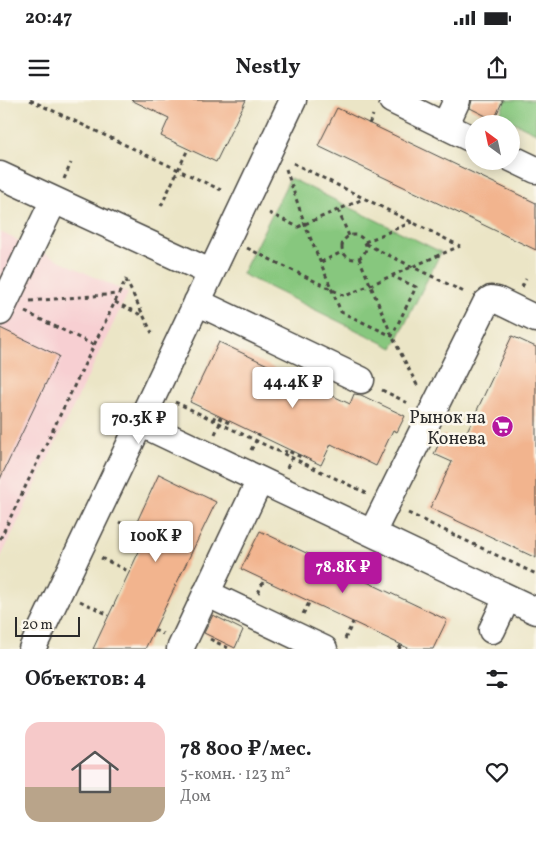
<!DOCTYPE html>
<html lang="ru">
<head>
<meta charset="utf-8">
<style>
	body { margin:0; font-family:Vollkorn,serif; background:#f2f2f2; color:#202124; height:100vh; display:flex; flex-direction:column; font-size:19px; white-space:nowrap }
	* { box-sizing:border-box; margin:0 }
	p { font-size:16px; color:#757577 }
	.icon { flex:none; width:28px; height:28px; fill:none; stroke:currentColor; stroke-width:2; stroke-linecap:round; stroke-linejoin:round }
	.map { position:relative; height:549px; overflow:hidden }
	.panel { display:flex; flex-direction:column; background:#fff; flex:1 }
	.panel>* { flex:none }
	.needle { width:32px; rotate:327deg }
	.fabs { position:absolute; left:465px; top:15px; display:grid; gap:10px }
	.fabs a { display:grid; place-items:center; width:55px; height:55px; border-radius:50%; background:#fff; box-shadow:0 2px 12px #0003; font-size:25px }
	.scale { position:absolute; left:15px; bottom:12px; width:65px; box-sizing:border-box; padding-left:5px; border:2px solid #2b2b2b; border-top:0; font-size:14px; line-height:18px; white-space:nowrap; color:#2b2b2b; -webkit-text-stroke:4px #fbf7ec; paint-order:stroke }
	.price { position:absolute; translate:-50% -42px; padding:0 11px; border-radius:5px; background:#fff; color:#222; font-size:16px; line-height:32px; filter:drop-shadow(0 1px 2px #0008) }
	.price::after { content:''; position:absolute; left:50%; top:30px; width:15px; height:11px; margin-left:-8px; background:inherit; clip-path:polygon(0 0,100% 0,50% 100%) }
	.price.selected { background:#b5179e; color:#fff }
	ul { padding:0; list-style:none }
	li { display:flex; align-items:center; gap:15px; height:125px; padding:0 25px }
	li span { display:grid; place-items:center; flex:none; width:140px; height:100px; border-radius:15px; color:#555 }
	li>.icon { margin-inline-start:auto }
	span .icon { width:60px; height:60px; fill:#fffc; stroke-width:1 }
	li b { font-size:21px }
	h2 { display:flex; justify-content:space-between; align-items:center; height:60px; padding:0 25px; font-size:21px }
	.status { display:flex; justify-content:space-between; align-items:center; height:35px; padding:0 25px; background:#fff; direction:ltr }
	.status svg { height:14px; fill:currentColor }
	header { display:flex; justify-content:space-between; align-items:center; height:65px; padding:0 25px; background:#fff; font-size:22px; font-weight:700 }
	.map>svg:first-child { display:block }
	.built { fill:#f7cfd2 }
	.green { fill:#87c77e; stroke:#597954 }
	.building { fill:#f2b48e }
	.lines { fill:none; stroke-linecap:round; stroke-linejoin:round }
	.minor-casing { stroke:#484742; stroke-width:29 }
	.path { stroke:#484742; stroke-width:3; stroke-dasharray:4 4; stroke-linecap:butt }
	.minor { stroke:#fff; stroke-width:26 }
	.labels { text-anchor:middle; stroke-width:5; stroke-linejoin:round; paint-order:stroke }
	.poi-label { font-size:18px; fill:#2b2b2b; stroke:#fbf7ec; text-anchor:end }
</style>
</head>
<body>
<div class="status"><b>20:47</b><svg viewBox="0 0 49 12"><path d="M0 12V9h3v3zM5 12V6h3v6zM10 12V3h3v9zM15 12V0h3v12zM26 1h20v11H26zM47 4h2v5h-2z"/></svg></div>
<header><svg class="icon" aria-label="menu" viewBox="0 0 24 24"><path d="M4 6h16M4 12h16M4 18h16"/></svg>Nestly<svg class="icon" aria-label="share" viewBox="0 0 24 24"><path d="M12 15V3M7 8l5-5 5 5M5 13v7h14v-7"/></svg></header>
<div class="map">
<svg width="536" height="549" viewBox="0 0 536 549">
	<rect width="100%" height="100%" fill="#fbf7ec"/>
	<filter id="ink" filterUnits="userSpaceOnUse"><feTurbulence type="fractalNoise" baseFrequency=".02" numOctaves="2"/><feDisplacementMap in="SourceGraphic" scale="10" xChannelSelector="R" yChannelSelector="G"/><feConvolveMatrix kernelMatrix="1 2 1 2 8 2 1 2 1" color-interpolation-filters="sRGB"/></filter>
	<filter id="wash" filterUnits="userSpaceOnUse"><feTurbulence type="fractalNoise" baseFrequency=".0096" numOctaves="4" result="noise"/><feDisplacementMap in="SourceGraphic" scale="20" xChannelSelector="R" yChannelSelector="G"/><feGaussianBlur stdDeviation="1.12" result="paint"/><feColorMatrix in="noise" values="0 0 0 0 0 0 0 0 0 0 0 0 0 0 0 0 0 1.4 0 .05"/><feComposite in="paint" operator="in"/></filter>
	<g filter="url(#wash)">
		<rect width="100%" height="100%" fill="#ebe5c6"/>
		<!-- built -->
		<path class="built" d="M0 132 128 193 0 459Z"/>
		<!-- green -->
		<path class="green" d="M506 0H536V33L499 15Z
			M290 78 441 152 393 248 242 174Z"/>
		<g id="blocks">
			<!-- building -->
			<path class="building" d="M131 0H246L216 62 161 36 169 18Z
				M472 0H503L494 20 470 8Z
				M337 8 536 103V150L318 46Z
				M0 228 59 256 0 379Z
				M512 236 536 247V458L430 408 452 362 434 354 443 335 461 344Z
				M219 242 350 304 354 294 361 295 405 316 397 332 393 330 376 366 331 344 321 365 190 302Z
				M159 374 216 402 145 549H93L142 445 129 439Z
				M260 431 447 520 433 549H410L241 469Z
				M213 515 243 530 235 548 204 533Z"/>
		</g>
	</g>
	<g filter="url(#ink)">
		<use href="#blocks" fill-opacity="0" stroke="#484742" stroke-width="1"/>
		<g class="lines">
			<defs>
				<path id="minor" d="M293 0 140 323 536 511
					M392 0 474 40
					M445 26 457 0
					M511 58 536 70
					M0 75 210 172
					M197 202 361 280
					M0 212 54 100
					M372 433 486 203 491 199 497 200 536 219
					M206 493 324 549
					M492 530 507 498
					M32 549 140 323
					M180 549 260 380"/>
			</defs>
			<!-- minor casing -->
			<use href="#minor" class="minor-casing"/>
			<!-- path -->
			<path class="path" d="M30 0 221 90
				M369 24 373 15
				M293 63 460 146
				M286 69 305 125 341 212 392 236 416 187 392 176
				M64 79 71 63
				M161 106 188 49
				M338 110 349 136
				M269 113 298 127 363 99
				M342 147a12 12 0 1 1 24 0a12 12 0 1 1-24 0Z
				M365 142 412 122
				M366 144 466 193
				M247 148 345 196 460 146
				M359 158 392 236 418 287
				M321 162 342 152
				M126 180 152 233
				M522 187 526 179
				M30 201 118 194
				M115 202 143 216
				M25 212 94 245
				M382 290 410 304
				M175 302 366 393
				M213 320 215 316 229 323 228 327
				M215 334 220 323
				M251 350 259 335
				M285 354 286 350 301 357 299 361
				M287 368 292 357
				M408 413 536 474
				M119 422 133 429
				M0 439 126 179
				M101 458 130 472
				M258 493 264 480
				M80 501 109 515
				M303 514 310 501
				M154 530 163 534
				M210 539 230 549
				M345 539 353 522
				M399 549 401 545"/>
			<!-- minor -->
			<use href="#minor" class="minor"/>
		</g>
	</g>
	<!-- icons -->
	<defs>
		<symbol id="supermarket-disc" viewBox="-11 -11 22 22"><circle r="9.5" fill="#b5179e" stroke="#fbf7ec"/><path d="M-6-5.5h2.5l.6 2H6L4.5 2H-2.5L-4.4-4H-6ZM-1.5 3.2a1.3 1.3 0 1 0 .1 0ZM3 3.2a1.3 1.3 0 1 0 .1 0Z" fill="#fff"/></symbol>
	</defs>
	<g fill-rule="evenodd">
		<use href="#supermarket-disc" x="490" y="314" width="25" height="25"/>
	</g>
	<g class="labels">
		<!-- poi labels -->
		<g class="poi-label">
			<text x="486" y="323">Рынок на<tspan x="486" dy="21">Конева</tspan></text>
		</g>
	</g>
</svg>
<div class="fabs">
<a><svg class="needle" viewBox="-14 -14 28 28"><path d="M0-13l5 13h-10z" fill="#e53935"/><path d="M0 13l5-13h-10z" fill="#757577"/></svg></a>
</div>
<div class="scale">20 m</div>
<b class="price" style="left:293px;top:309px">44.4K ₽</b>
<b class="price" style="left:139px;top:345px">70.3K ₽</b>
<b class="price" style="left:156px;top:463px">100K ₽</b>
<b class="price selected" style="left:343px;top:494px">78.8K ₽</b>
</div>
<section class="panel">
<h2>Объектов: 4<svg class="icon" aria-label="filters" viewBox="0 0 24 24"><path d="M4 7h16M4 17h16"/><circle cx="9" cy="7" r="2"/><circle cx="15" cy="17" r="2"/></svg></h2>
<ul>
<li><span style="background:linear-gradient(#f6c9c9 65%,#b9a48a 0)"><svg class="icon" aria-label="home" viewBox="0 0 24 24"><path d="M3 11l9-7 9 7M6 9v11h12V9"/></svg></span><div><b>78 800 ₽/мес.</b><p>5-комн. · 123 m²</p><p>Дом</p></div><svg class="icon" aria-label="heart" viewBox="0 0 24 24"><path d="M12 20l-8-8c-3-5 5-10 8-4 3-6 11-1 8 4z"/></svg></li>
</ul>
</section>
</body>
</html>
